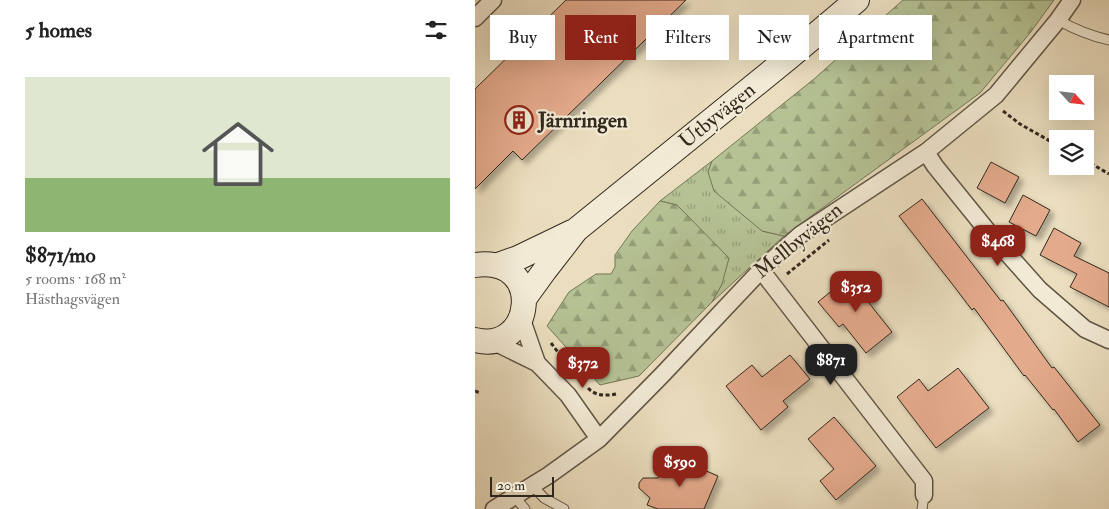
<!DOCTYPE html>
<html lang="en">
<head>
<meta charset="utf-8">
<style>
	body { margin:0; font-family:"IM FELL Double Pica",serif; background:#f6f6f6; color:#222; height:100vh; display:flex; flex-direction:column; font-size:19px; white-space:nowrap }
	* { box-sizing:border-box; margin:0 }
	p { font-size:16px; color:#767676 }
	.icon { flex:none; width:28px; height:28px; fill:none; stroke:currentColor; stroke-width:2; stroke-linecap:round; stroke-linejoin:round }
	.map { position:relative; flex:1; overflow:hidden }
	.panel { display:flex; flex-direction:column; background:#fff; width:475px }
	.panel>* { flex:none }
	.banner { position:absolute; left:15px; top:15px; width:475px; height:45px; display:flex; gap:10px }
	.needle { width:32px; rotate:117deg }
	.controls { position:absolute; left:574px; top:75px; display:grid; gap:10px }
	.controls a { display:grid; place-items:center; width:45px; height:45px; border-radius:0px; background:#fff; box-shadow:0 5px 20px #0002; font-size:25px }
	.scale { position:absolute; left:15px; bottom:12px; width:64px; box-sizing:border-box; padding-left:5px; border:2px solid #32291e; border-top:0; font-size:14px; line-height:18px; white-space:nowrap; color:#32291e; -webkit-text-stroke:4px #f2ead5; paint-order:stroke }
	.price { position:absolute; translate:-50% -42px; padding:0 11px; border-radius:10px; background:#8f2418; color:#fff; font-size:16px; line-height:32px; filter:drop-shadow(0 1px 2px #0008) }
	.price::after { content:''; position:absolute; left:50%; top:30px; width:15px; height:11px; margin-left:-8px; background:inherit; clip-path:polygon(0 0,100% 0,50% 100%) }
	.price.on { background:#222; color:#fff }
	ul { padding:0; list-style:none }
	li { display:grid; align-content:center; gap:10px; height:265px; padding:0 25px }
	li+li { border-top:1px solid #e0e0e0 }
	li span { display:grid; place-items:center; height:155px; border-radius:0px; color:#555 }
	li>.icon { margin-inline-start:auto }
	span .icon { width:90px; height:90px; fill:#fffc; stroke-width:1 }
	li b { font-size:21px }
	h2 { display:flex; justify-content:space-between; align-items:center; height:60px; padding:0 25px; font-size:21px }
	.tag { padding:0 18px; border-radius:0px; background:#fff; box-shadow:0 5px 20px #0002; font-size:18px; line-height:45px }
	.tag.on { background:#8f2418; color:#fff }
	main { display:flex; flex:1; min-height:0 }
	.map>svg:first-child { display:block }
	.grass { fill:url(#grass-tufts); stroke:#747659 }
	.forest { fill:url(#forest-firs); stroke:#747659 }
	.building { fill:#e4aa8c; stroke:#32291e; filter:url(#shadow) }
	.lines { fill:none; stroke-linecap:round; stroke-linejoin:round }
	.lane-casing { stroke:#605646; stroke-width:11 }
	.street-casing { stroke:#605646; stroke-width:19 }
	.secondary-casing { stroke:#32291e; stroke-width:26 }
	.path { stroke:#32291e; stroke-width:3; stroke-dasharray:4 2.5; stroke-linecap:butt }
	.lane { stroke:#f2ead5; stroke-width:9 }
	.street { stroke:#f2ead5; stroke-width:16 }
	.secondary { stroke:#f2ead5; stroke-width:24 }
	.labels { text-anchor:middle; stroke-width:4.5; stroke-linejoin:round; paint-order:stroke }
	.street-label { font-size:21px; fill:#32291e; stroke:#f2ead5 }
	.poi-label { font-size:21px; font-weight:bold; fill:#32291e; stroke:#f2ead5; text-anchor:start }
</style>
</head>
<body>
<main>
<section class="panel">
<h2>5 homes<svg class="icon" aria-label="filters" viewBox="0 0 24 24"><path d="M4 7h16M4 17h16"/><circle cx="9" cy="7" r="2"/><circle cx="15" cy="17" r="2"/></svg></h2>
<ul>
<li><span style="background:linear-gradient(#dfe7d0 65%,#8fb573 0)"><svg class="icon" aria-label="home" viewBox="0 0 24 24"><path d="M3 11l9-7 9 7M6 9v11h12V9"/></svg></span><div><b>$871/mo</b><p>5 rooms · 168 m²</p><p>Hästhagsvägen</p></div></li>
</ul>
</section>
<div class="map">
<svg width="634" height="509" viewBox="0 0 634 509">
	<defs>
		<pattern id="grass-tufts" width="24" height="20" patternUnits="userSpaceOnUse" patternTransform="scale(1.25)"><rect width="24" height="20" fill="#b5c294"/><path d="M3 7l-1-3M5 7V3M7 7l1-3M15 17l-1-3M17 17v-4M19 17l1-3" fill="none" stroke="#949e78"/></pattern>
		<pattern id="forest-firs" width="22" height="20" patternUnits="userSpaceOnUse" patternTransform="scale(1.25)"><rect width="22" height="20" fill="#b5c294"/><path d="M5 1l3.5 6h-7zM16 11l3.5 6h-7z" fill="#949e78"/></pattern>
		<filter id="shadow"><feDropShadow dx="4.5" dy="4.5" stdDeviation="2.5" flood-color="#0004"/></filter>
	</defs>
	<rect width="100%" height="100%" fill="#ebdebf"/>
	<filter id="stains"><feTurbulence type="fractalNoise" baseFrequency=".004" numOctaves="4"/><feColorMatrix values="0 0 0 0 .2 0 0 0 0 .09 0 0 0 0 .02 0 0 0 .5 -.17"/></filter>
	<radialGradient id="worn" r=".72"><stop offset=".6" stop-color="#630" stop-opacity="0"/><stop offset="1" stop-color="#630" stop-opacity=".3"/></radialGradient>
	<!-- grass -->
	<path class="grass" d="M237 161 233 172 287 231 309 236 237 302 247 284 202 205 185 201Z"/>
	<!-- forest -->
	<path class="forest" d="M428 0H579L555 33 505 93 309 236 287 231 239 191 233 172 237 161 339 79Z
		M185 201 202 205 254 258 247 284 237 302 164 376 125 385 72 326 94 292 121 274H136L140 267V255L157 231Z"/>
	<!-- building -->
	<path class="building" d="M91 0H211L47 160 38 151 0 189V89Z
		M516 162 544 177 530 203 502 188Z
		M548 195 575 210 561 236 534 222Z
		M447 199 526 301 528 300 577 368 579 367 625 425 603 442 579 409 578 410 550 375 549 376 499 308 497 310 478 285 424 216Z
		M579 228 606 243 599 256 634 273V307L595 287 602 274 565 255Z
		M378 273 399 299 394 303 417 332 391 353 368 324 364 327 343 302Z
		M315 355 335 379 308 401 313 407 286 430 251 386 277 365 287 377Z
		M483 368 514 408 461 448 422 397 444 379 453 391Z
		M359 417 401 466 361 500 345 481 359 469 333 439Z
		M204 463 215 464 243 476 229 509H183L172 505 175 498 164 488V483L168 478H183L187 469 199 474Z"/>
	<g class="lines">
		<defs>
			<path id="lane" d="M583 20C599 29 616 36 634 40
				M57 485 69 498 89 509
				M39 496 50 509
				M447 509 449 495"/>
			<path id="street" d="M0 18 18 0
				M451 152 460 166 515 234 565 290 610 329 634 340
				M286 270 449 481V495
				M46 317 62 363
				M17 341 62 363 93 395 124 439
				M19 509 74 475 124 439 187 375 286 270 325 235 451 152 521 95 583 20 597 0"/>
			<path id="secondary" d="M0 265C71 255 59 355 0 340
				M23 265 43 258 97 232
				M49 299 70 270 101 230 312 59 382 0"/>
		</defs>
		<!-- lane casing -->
		<use href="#lane" class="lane-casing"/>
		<!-- street casing -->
		<use href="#street" class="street-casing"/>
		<!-- secondary casing -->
		<use href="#secondary" class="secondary-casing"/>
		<!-- path -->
		<path class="path" d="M528 111 545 124 582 145
			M610 160 634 174
			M312 274 354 240
			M76 343 92 364
			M113 388C120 396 131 396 141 394
			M0 391 5 393"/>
		<!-- lane -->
		<use href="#lane" class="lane"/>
		<!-- street -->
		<use href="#street" class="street"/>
		<!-- secondary -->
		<use href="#secondary" class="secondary"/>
	</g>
	<!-- icons -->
	<defs>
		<symbol id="building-ring" viewBox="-11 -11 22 22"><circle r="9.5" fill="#f2ead5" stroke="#8f2418" stroke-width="1.5"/><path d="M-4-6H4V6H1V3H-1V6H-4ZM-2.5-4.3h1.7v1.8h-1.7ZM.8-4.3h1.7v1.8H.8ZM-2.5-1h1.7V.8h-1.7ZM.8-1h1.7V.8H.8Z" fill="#8f2418"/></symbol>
	</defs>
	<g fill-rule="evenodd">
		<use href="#building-ring" x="28" y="104" width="32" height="32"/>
	</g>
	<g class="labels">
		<!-- street labels -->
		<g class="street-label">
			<text transform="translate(242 115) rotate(-39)" y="7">Utbyvägen</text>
			<text transform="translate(323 240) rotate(-39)" y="7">Mellbyvägen</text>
		</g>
		<!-- poi labels -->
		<g class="poi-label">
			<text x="63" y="127">Järnringen</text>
		</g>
	</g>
	<rect width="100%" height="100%" filter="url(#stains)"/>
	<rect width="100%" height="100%" fill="url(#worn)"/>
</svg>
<div class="controls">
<a><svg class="needle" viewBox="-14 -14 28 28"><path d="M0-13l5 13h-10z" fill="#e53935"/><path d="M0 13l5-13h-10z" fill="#767676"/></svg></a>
<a><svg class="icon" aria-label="layers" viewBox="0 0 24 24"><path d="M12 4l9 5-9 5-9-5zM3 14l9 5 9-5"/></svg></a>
</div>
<div class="scale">20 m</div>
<b class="price" style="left:523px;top:267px">$468</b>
<b class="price" style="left:381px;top:313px">$352</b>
<b class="price on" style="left:356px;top:386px">$871</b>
<b class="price" style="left:108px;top:389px">$372</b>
<b class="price" style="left:205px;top:488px">$590</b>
<div class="banner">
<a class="tag">Buy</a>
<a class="tag on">Rent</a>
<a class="tag">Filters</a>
<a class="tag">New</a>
<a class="tag">Apartment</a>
</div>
</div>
</main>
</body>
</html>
